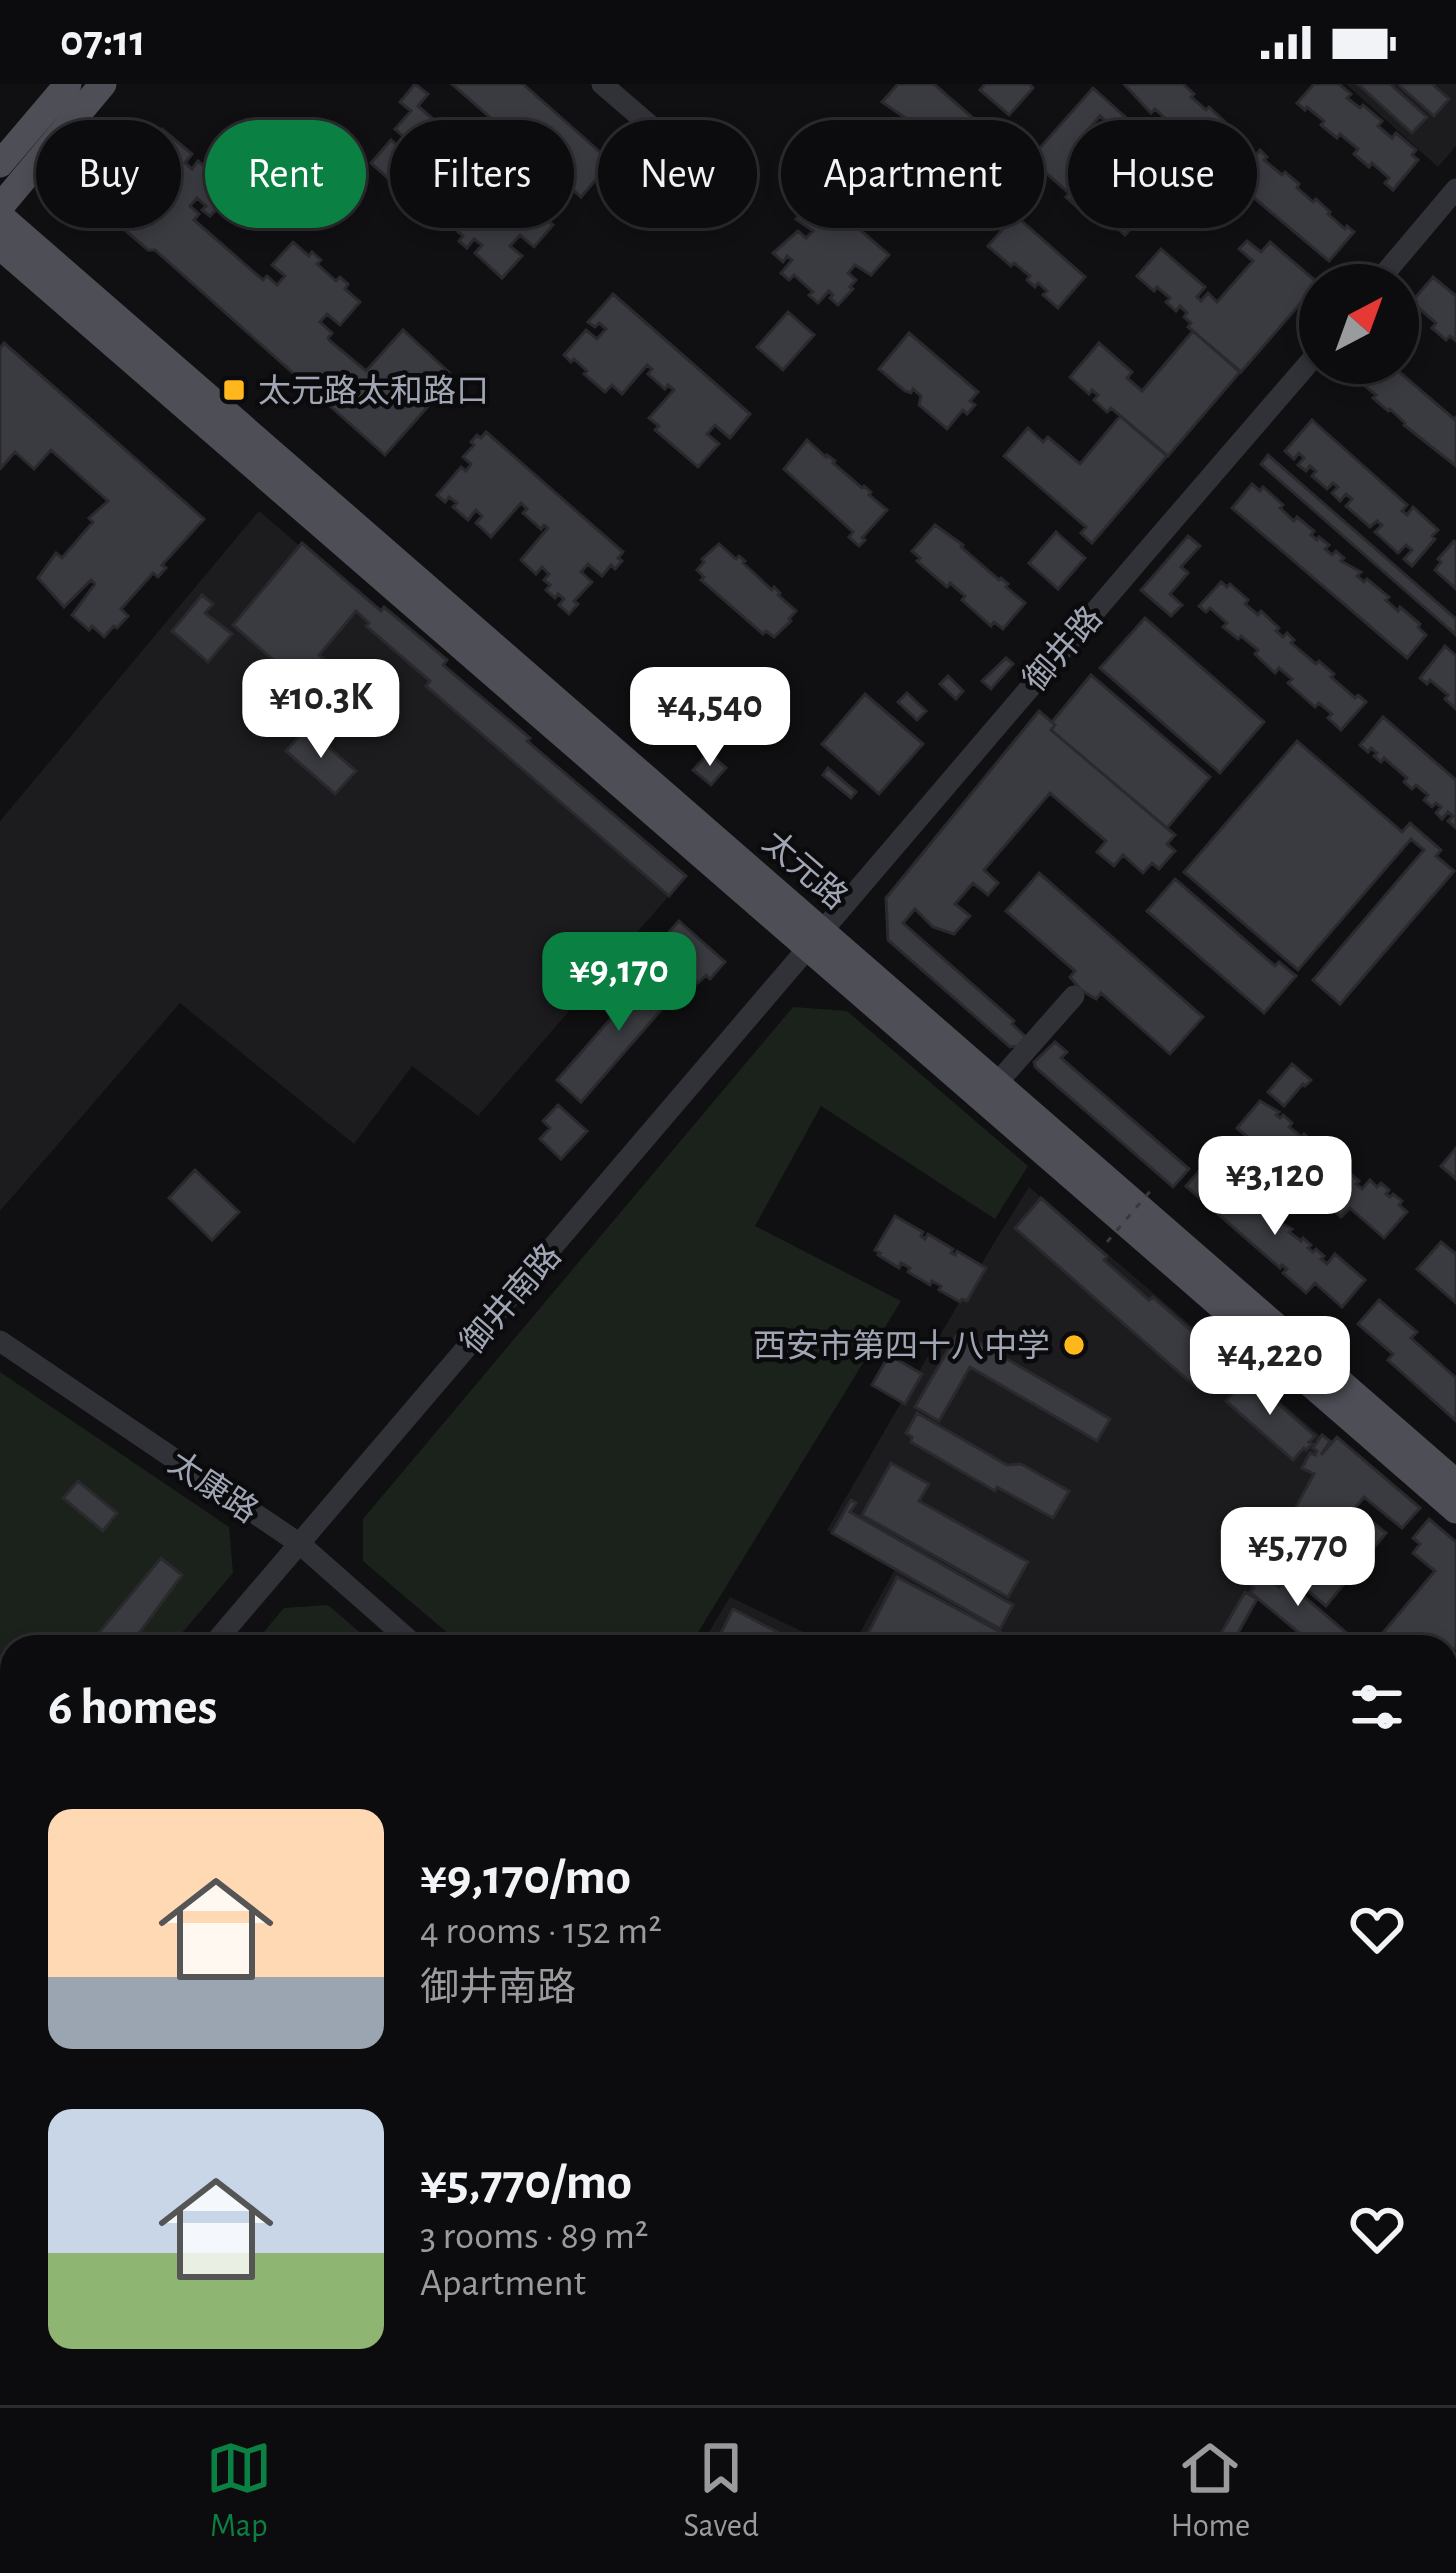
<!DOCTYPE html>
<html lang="en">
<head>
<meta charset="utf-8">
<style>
	body { margin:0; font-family:"Alegreya Sans","Noto Sans SC",sans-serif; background:#151517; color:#f1f3f6; height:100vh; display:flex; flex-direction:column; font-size:45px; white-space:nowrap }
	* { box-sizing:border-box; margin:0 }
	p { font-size:39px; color:#9a9b9e }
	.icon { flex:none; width:66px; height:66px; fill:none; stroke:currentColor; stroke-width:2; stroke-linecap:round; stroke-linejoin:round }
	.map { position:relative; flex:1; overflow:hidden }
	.drawer { position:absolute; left:0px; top:1551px; width:1458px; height:771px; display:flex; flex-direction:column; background:#0c0c0e; border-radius:36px 36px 0 0; box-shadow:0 6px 18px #0003,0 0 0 3px #2c2c2e }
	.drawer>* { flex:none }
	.banner { position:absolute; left:36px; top:36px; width:1386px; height:108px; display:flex; gap:24px }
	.needle { width:78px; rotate:41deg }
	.buttons { position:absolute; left:1299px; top:180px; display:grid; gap:24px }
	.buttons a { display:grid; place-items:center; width:120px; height:120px; border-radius:50%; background:#0c0c0e; box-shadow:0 6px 18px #0003,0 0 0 3px #2c2c2e; font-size:60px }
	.price { position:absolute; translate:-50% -102px; padding:0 27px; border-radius:24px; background:#fff; color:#222; font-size:39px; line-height:78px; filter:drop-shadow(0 3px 6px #0008) }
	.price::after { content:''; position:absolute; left:50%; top:72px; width:36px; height:27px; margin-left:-18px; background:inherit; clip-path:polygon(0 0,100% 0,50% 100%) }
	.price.current { background:#0b8043; color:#fff }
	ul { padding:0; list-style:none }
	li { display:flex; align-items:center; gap:36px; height:300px; padding:0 48px }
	li span { display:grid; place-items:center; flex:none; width:336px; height:240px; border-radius:24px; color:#555 }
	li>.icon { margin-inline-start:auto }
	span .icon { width:144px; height:144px; fill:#fffc; stroke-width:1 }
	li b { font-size:51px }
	h2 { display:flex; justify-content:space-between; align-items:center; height:144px; padding:0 48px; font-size:51px }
	.chip { padding:0 42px; border-radius:54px; background:#0c0c0e; box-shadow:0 6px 18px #0003,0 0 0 3px #2c2c2e; font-size:42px; line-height:108px }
	.chip.current { background:#0b8043; color:#fff }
	.status { display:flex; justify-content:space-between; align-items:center; height:84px; padding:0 60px; background:#0c0c0e; direction:ltr }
	.status svg { height:33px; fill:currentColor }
	.tab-bar { display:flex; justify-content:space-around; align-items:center; height:168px; border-top:3px solid #2c2c2e; background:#0c0c0e; font-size:33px; color:#9a9b9e }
	.tab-bar a { display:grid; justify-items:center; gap:6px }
	.tab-bar .current { color:#0b8043 }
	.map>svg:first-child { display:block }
	.built { fill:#1c1c1f }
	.green { fill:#1a221b }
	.building { fill:#3a3b40; stroke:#2a2a2e; stroke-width:3 }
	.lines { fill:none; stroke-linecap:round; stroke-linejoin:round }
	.minor { stroke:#313237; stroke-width:21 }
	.major { stroke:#4d4e56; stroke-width:27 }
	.path-bridge { stroke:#37393e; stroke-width:3; stroke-dasharray:6 9; stroke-linecap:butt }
	.poi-dot { fill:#ffb71b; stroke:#0b0b0d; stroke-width:4.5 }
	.labels { text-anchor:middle; stroke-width:9; stroke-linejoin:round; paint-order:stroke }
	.poi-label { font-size:33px; fill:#a0a6b4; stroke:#0b0b0d; text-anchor:start }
	.street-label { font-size:33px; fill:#a0a6b4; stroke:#0b0b0d }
</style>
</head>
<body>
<div class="status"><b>07:11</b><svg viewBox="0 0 49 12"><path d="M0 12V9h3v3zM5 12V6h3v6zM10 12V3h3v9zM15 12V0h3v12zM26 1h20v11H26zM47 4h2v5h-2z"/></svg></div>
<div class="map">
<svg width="1456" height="2321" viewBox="0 0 1456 2321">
	<rect width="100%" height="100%" fill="#101012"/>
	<!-- built -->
	<path class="built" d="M1346 0H1456V62L1438 83Z
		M259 427 686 792 478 1032 412 982 354 1060 180 919 0 1127V737Z
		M1029 1103 1330 1360 1221 1563H852L895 1485 827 1446 992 1162Z
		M730 1513 835 1563H700Z
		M0 1911H12V2226L0 2209Z
		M71 2310H1326L1339 2321H79Z"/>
	<!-- green -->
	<path class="green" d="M793 923 847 927 1028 1082 995 1135 821 1022 755 1142 901 1217 689 1563H464L363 1477V1435Z
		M0 1288 229 1443 233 1489 170 1563H12V1750L0 1764Z
		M328 1521 377 1563H251L284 1524Z"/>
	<!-- building -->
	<path class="building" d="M415 0 428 10 418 22 553 141 534 163 520 151 510 162 522 172 502 194 475 169 482 161 474 155 467 164 459 157 463 152 455 145 479 117 450 92 426 119 418 112 413 117 405 110 412 102 405 95 398 103 371 79 391 56 402 66 409 57 395 45 411 27 400 18Z
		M452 0H523L611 78 581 113Z
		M898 0H934L991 50 964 81 966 83 963 87 942 65 932 77 923 69 925 66 918 60 932 44 928 41 915 57 908 50 905 54 896 46 907 35 882 18Z
		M985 0H1029L1033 4 1009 31 980 6Z
		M1124 0H1183L1194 10 1191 13 1206 26 1209 23 1224 37 1221 40 1238 54 1240 51 1247 57 1223 85 1218 80 1215 84 1196 68 1199 65 1186 53 1183 56 1165 41 1168 37 1155 25 1151 29Z
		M1314 0H1339L1351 10 1347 14 1360 24 1363 21 1382 37 1378 42 1392 54 1396 49 1416 66 1412 71 1418 76 1393 106 1385 99 1389 94 1372 79 1369 83 1354 70 1358 65 1340 50 1337 54 1321 41 1324 37 1307 23 1305 26 1297 19Z
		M1358 0H1390L1427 33 1412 49Z
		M1402 0H1432L1449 15 1434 32 1400 2Z
		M1093 4 1182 84 1172 96 1100 32 1076 60 1083 67 1088 62 1100 72 1103 69 1142 103 1139 107 1152 119 1146 126 1150 129 1141 139 1138 136 1125 151 1111 138 1108 140 1083 121 1079 125 1066 113 1069 109 1030 75Z
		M162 45 192 70 185 79 192 85 198 77 230 103 214 123 216 126 210 132 202 126 206 122 197 114 190 122 199 130 194 136 263 196 267 192 277 201 285 192 272 181 293 158 309 172 312 168 321 176 317 180 336 197 340 193 348 200 345 205 360 218 340 241 327 230 320 238 332 249 328 254 330 257 366 287 403 246 454 293 385 371 155 166H148L96 121 97 98 121 71 135 83 138 79 132 73 141 62 144 65Z
		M1260 66 1267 73 1264 76 1282 91 1285 88 1299 100 1297 104 1313 118 1316 115 1330 128 1328 130 1345 145 1347 142 1354 148 1329 177 1234 97Z
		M930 88 944 100 907 142 882 120 905 93 916 103Z
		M821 112 889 171 871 191 855 181 848 189 856 196 850 203 853 205 838 221 830 214 833 211 829 207 818 219 809 211 813 208 794 191 789 196 781 189 792 176 787 172 783 178 773 169 798 147 806 154 813 147 796 135 802 129 804 131Z
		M1015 131 1085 193 1058 224 1043 211 1047 207 1038 199 1035 203 1027 196 1030 192 1014 179 1011 182 988 162Z
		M1247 157 1261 168 1270 158 1318 199 1241 288 1188 243 1191 239 1184 233 1187 229 1180 222 1176 227 1166 218 1170 214 1157 203 1154 207 1137 192 1161 165 1205 203 1197 213 1201 217 1208 209 1217 218 1253 177 1239 165Z
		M1433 193 1456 212V257L1450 252 1446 256 1432 244 1436 239 1420 225 1416 229 1408 222Z
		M613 210 750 330 730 354 715 341 707 350 719 360 698 383 655 346 659 342 649 334 674 306 668 301 665 305 648 290 652 285 647 281 622 310 612 301 605 308 584 290 587 287 574 275 571 278 564 271 586 246 597 255 606 245 599 239 595 243 588 238Z
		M788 228 814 251 783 286 757 263Z
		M1193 247 1240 288 1168 372 1111 324 1107 328 1094 316 1098 311 1092 306 1089 310 1070 293 1099 259 1132 288 1127 294 1142 307Z
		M909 249 978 308 970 317 975 321 967 330 963 326 947 345 919 321 921 312 913 305 911 309 905 307 879 285Z
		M4 259 204 435 162 481 166 484 158 493 153 489 121 525 128 532 117 544 114 542 104 553 92 542 89 546 72 531 95 500 91 496 64 523 38 494 56 469 62 474 93 438 89 434 108 417 51 366 34 385 15 368 0 385V264Z
		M1359 279H1389L1454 335 1456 333V382L1404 341 1405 339 1390 325 1388 327 1373 314 1376 311 1358 296 1355 299 1347 292Z
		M1120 332 1167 372 1092 459 1081 449 1086 443 1004 372 1028 344 1043 358 1048 353 1080 380Z
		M1312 336 1407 421 1402 427 1407 431 1413 423 1438 446 1432 452 1435 455 1412 482 1404 475 1412 466 1406 461 1398 469 1375 448 1382 441 1377 437 1370 443 1346 422 1352 415 1346 410 1340 417 1332 409 1338 403 1333 399 1327 405 1312 392 1316 387 1310 382 1306 387 1298 381 1304 374 1299 369 1294 375 1285 367Z
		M486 348 623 468 618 474 622 477 615 485 611 481 602 492 588 480 581 488 592 498 574 517 578 520 569 530 559 521 564 515 558 510 555 514 546 506 550 501 544 496 549 490 542 483 536 490 521 476 548 444 544 441 541 445 523 429 527 425 521 419 491 453 476 439 482 432 476 426 468 436 453 423 457 419 449 413 445 418 437 411 461 383 466 387 471 380 463 373 474 361 471 358 477 351 481 354Z
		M807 356 826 373 827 371 835 377 833 379 862 404 864 402 871 408 869 411 887 426 862 454 865 456 859 462 849 453 853 448 784 385Z
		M1268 371 1456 535V551L1261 380Z
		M1252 400 1260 407 1263 403 1283 421 1280 424 1294 437 1297 433 1314 447 1311 451 1317 456 1319 453 1329 461 1325 465 1332 471 1336 467 1344 474 1341 477 1361 488 1357 492 1364 498 1367 495 1389 513 1386 516 1398 527 1400 523 1420 540 1418 543 1426 551 1407 574 1232 424Z
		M935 441 963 461 961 463 999 496 1001 494 1008 500 1006 503 1025 519 1003 545 994 538 991 542 962 516 965 512 950 499 947 503 917 477 920 474 912 467Z
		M1056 448 1085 474 1058 505 1029 479Z
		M1188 452 1200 462 1181 483 1188 489 1170 510 1182 521 1171 532 1141 506Z
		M1454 457 1456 459V505L1435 486 1441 478 1438 475Z
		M302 459 381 527 384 523 447 576 443 581 530 654 527 657 686 792 669 812 426 602 430 597 366 542 369 539 356 527 319 571 348 596 328 619 315 608 320 603 310 594 302 604 291 595 293 593 233 541Z
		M719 460 736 475 739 472 745 477 743 479 772 506 774 503 780 509 778 511 796 527 789 535 791 537 774 553 766 547 763 550 701 496 704 493 697 486 704 478 702 475Z
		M1221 498 1227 503 1230 500 1248 516 1245 520 1258 531 1261 527 1279 544 1276 547 1283 553 1287 549 1294 556 1291 559 1316 580 1319 577 1334 590 1331 593 1355 614 1358 611 1366 618 1341 646 1328 634 1332 630 1319 619 1315 623 1288 599 1292 595 1279 584 1275 589 1255 570 1258 566 1241 552 1238 555 1223 543 1227 539 1210 524 1206 528 1199 522Z
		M202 511 213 520 205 529 232 550 208 578 172 547Z
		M1145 534 1264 638 1220 689 1100 584Z
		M1445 562 1456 572V625L1445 615 1448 611 1430 596 1427 600 1420 594Z
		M1006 574 1013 580 991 605 982 597Z
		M1091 591 1210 693 1167 744 1051 646 1055 641 1052 638Z
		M948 592 963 607 956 615 940 600Z
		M907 609 926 627 917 636 898 618Z
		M865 610 923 660 879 710 822 660Z
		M1039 627 1055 641 1051 646 1175 751 1167 760 1175 767 1159 785 1152 779 1143 789 1123 771 1114 782 1097 768 1106 757 1050 709 984 786 998 799 988 811 973 799 955 820 970 832 954 850 933 843 915 825 903 839 1014 937 1012 940 1026 953 1018 962 1010 963 888 856 886 814Z
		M1383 633 1456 696V744L1448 737 1453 732 1448 728 1442 735 1436 729 1441 723 1436 719 1432 723 1424 716 1428 711 1416 701 1412 705 1404 698 1407 694 1384 674 1381 678 1374 672 1377 669 1371 664 1368 668 1360 661Z
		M306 644 356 687 335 710 286 667Z
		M1297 657 1402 748 1410 739 1441 766 1436 772 1454 787 1340 920 1313 896 1424 766 1411 755 1298 886 1184 788Z
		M709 669 726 684 711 701 693 686Z
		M828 684 856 708 851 714 823 691Z
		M1039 789 1203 933 1170 970 1101 909 1096 915 1081 906 1070 893 1075 887 1006 827Z
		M1175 795 1275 882 1279 878 1296 892 1264 929 1147 827Z
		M679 837 725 878 710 895 706 891 698 899 656 862Z
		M657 882 681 903 581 1018 557 996Z
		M1055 958 1067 968 1061 974 1189 1085 1173 1103 1035 983 1034 978Z
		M1292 980 1311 996 1305 1002 1303 1000 1284 1022 1268 1008Z
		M1260 1017 1279 1028 1276 1031 1280 1034 1283 1031 1292 1039 1289 1043 1302 1053 1304 1050 1312 1057 1309 1060 1315 1064 1317 1061 1325 1067 1322 1071 1335 1082 1338 1079 1347 1086 1343 1089 1348 1093 1351 1090 1359 1097 1356 1100 1362 1105 1370 1096 1377 1103 1381 1099 1389 1106 1386 1110 1390 1113 1393 1110 1402 1117 1399 1121 1407 1128 1384 1154 1350 1124 1341 1133 1237 1044Z
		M558 1021 587 1047 561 1075 540 1055 550 1044 543 1037Z
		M1456 1064V1095L1441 1082Z
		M1207 1078 1270 1132 1273 1128 1281 1135 1279 1138 1292 1145 1289 1148 1301 1157 1303 1154 1311 1161 1308 1164 1313 1168 1316 1165 1324 1172 1321 1175 1327 1180 1335 1170 1365 1196 1342 1223 1315 1199 1306 1209 1283 1189 1287 1185 1282 1181 1280 1184 1186 1102Z
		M195 1086 239 1128 212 1156 169 1114Z
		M1041 1114 1107 1172 1104 1176 1149 1216 1153 1213 1217 1269 1206 1282 1213 1288 1198 1305 1015 1144Z
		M895 1132 923 1148 921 1152 925 1155 928 1150 953 1165 951 1169 955 1171 957 1167 986 1184 967 1217 962 1215 960 1218 939 1206 941 1202 932 1197 930 1201 908 1188 910 1184 901 1179 899 1184 878 1171 880 1169 875 1166Z
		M1441 1158 1456 1170V1219L1417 1185Z
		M1379 1216 1417 1248 1411 1254 1456 1294V1337L1388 1276 1393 1270 1358 1240Z
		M959 1247 1110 1335 1097 1357 970 1283 939 1337 915 1323Z
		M889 1271 922 1290 905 1320 872 1301Z
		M1247 1293 1267 1311 1269 1309 1274 1316 1315 1352 1309 1358 1312 1360 1306 1366 1304 1364 1293 1376 1226 1317 1236 1305 1234 1303Z
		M917 1329 1007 1381 1021 1380 1069 1407 1053 1434 997 1403 995 1407 911 1358 912 1353 906 1349Z
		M1322 1351 1330 1357 1321 1371 1337 1353 1420 1424 1402 1444 1364 1413 1355 1424 1386 1449 1326 1522 1296 1497 1301 1491 1273 1465 1314 1390 1302 1384 1310 1369 1315 1371 1317 1367 1313 1364Z
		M891 1379 929 1400 919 1417 1028 1478 1008 1513 862 1431Z
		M78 1397 117 1429 103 1447 63 1414Z
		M851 1416 856 1419 850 1428 1013 1521 1000 1545 832 1449Z
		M1429 1435 1456 1458V1563L1446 1575V1563H1371L1435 1487 1413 1469 1420 1460 1413 1454Z
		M1271 1471 1286 1484 1273 1498 1279 1503 1285 1496 1363 1563H1316L1250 1508 1254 1504 1251 1501 1259 1492 1256 1489Z
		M161 1474 182 1491 129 1563H87Z
		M897 1493 1021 1559 1019 1563H861Z
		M1245 1508 1257 1515 1230 1563H1213Z
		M733 1525 806 1563H714Z
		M1446 1696 1456 1705V1744L1446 1736Z
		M1446 1794 1456 1801V1819L1446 1833Z
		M1448 2303 1456 2310V2321H1408L1395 2310H1446Z
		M411 2310H516L509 2321H452L441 2314 436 2321H428Z
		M763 2310H1021L1013 2321H777Z
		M1027 2310H1089L1102 2321H1019Z
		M1139 2310H1226L1239 2321H1152Z
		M1257 2310H1315L1328 2321H1247Z"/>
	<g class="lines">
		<!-- minor -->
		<path class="minor" d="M602 0 738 117
			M1375 201 1456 105
			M997 999 1074 912
			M0 1257 300 1460 417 1563
			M211 1563C581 1130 948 696 1320 266
			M0 1810 12 1796
			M1446 1874 1456 1863"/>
		<!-- major -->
		<path class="major" d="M0 80 68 0
			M0 123 103 0
			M0 132 1456 1399
			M0 162 1456 1426"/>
		<!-- path-bridge -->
		<path class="path-bridge" d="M1107 1158 1152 1105"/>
	</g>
	<!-- markers -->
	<g class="poi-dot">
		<rect x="222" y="294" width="24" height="24" rx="6"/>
		<circle cx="1074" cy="1261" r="12"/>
	</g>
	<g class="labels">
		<!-- poi labels -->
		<g class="poi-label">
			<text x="258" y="318">太元路太和路口</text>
			<text x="1050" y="1273" text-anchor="end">西安市第四十八中学</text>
		</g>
		<!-- street labels -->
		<g class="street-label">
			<text transform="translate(1062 564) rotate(-49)" y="12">御井路</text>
			<text transform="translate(806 785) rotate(41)" y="12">太元路</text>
			<text transform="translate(510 1214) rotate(-49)" y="12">御井南路</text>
			<text transform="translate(214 1402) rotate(34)" y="12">太康路</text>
		</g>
	</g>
</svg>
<div class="buttons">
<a><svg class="needle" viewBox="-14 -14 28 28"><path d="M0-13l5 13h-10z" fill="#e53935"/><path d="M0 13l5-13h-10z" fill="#9a9b9e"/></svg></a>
</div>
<b class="price" style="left:321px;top:677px">¥10.3K</b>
<b class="price" style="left:710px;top:685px">¥4,540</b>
<b class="price current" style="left:619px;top:950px">¥9,170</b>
<b class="price" style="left:1275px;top:1154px">¥3,120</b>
<b class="price" style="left:1270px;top:1334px">¥4,220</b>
<b class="price" style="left:1298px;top:1525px">¥5,770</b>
<div class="banner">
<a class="chip">Buy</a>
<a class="chip current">Rent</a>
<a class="chip">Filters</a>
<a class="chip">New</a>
<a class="chip">Apartment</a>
<a class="chip">House</a>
</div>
<section class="drawer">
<h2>6 homes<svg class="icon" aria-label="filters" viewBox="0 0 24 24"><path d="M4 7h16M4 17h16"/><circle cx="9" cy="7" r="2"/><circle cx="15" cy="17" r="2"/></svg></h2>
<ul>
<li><span style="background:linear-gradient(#ffd9b3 70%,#9aa5b1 0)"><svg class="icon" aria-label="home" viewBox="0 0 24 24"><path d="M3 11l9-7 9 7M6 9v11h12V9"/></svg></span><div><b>¥9,170/mo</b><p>4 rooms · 152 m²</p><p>御井南路</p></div><svg class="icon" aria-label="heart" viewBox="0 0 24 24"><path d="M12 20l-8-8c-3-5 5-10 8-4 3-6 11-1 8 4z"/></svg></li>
<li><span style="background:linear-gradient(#c9d6e8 60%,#8fb573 0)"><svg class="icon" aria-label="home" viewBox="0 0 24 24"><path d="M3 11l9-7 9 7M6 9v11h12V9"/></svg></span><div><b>¥5,770/mo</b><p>3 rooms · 89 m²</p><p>Apartment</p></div><svg class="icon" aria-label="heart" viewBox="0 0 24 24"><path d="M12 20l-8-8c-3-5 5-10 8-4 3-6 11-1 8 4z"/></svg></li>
</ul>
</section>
</div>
<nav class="tab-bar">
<a class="current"><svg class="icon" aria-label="map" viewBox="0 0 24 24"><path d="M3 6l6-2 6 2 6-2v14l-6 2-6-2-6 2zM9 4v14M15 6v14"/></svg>Map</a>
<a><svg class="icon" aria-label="saved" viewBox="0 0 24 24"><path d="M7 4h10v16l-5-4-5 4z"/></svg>Saved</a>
<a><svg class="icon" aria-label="home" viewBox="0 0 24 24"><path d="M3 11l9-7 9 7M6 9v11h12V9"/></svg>Home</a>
</nav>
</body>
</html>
